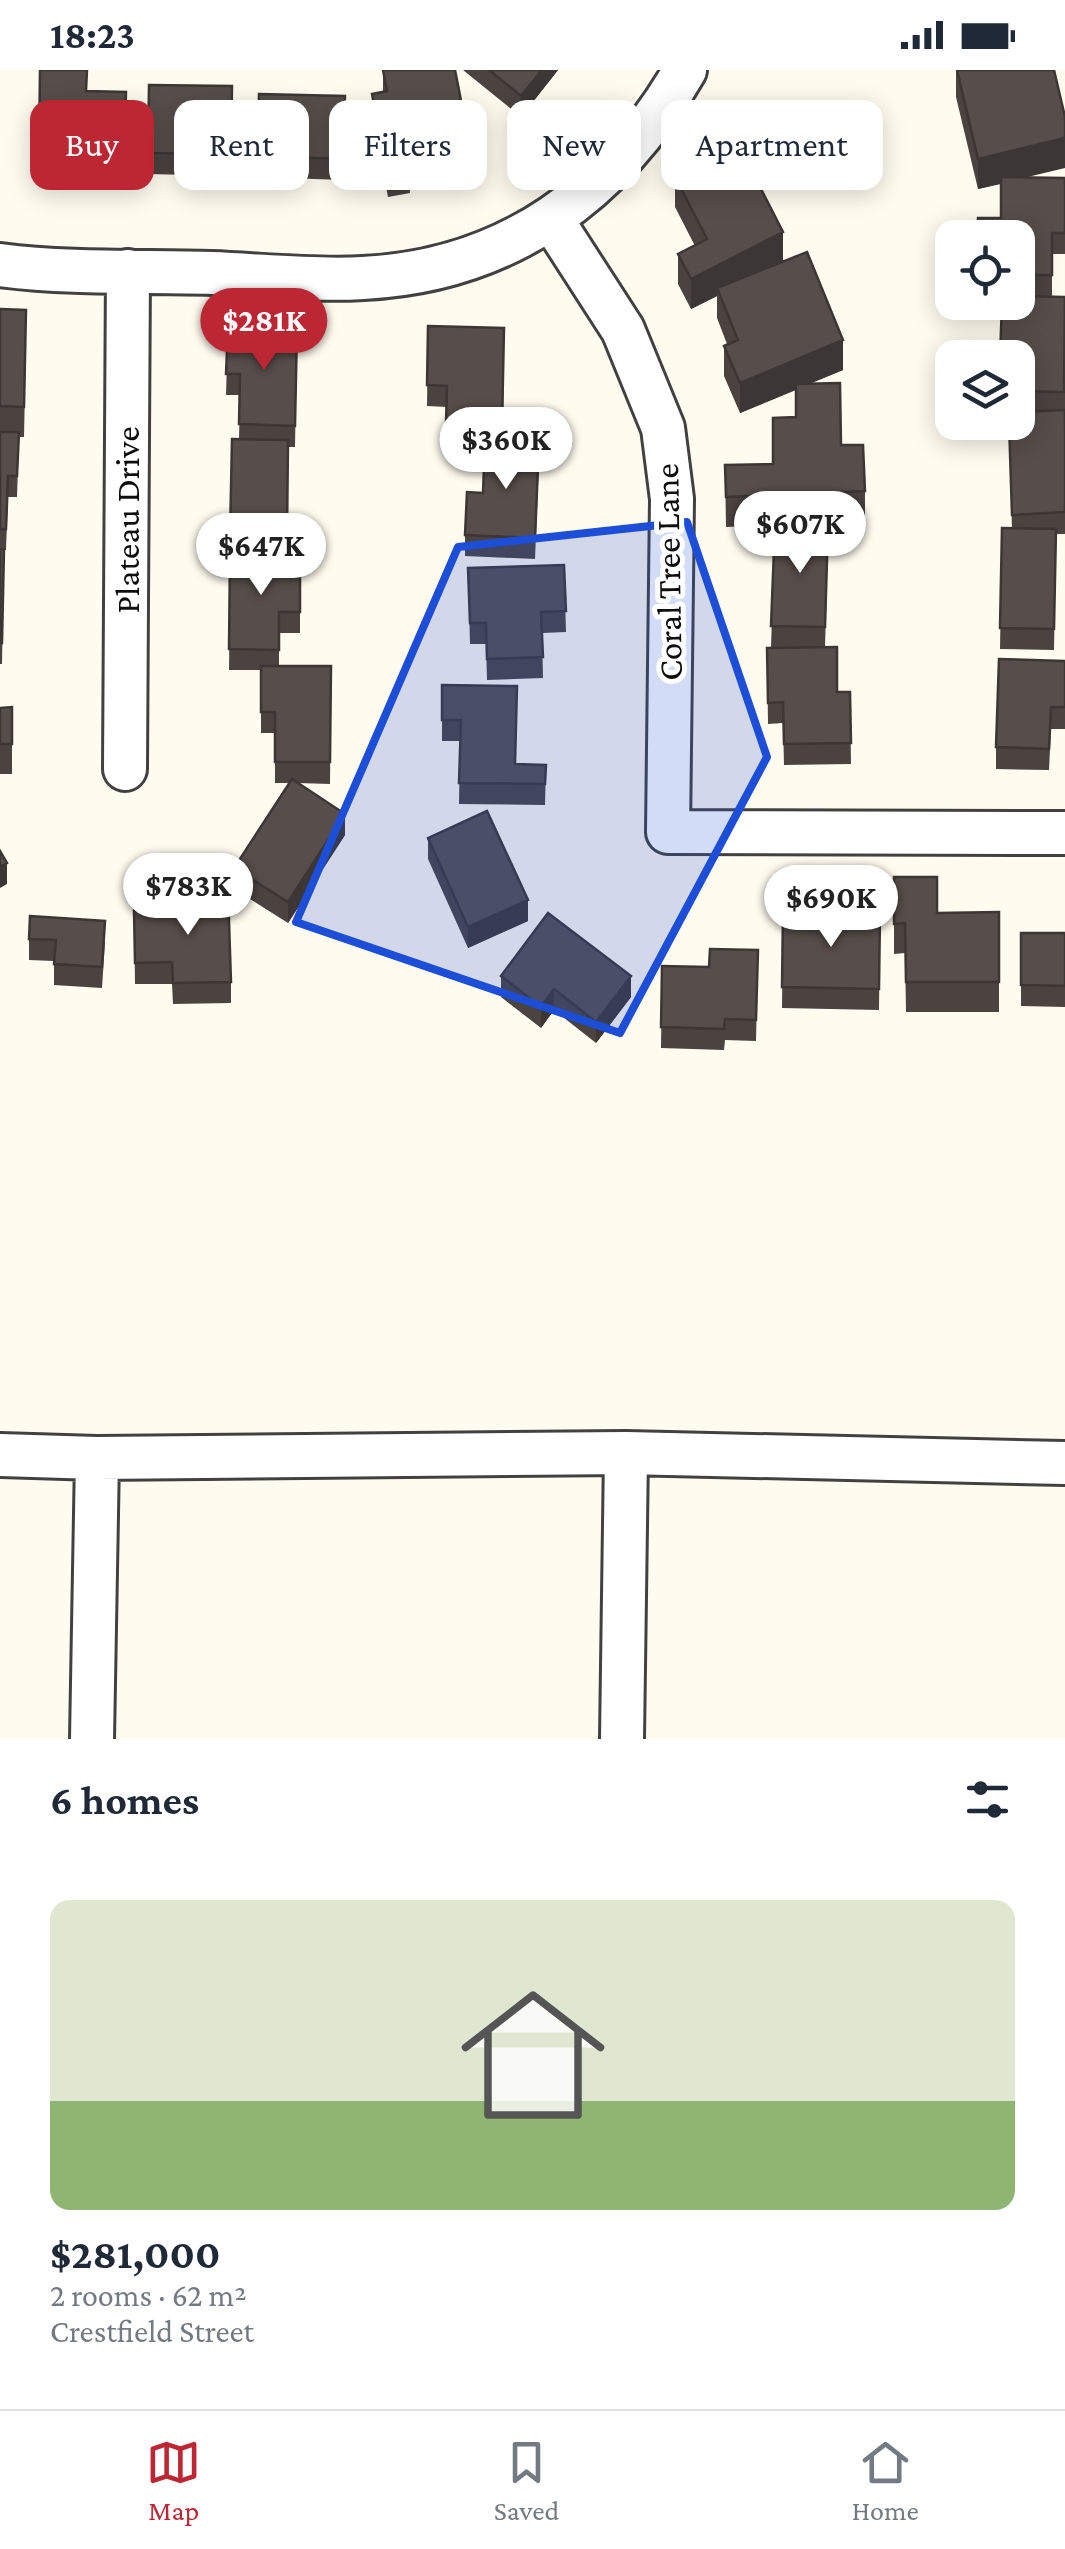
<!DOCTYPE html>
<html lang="en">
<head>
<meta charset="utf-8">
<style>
	body { margin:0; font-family:"Crimson Pro",serif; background:#f2f2f3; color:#1f2937; height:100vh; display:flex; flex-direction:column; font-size:38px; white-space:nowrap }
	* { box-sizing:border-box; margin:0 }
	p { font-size:32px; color:#747a83 }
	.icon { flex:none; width:55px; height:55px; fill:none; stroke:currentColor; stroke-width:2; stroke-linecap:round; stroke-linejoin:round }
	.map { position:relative; height:1669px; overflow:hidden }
	.drawer { display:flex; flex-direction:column; background:#fff; flex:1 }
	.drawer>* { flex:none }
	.hud { position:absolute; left:30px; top:30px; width:1005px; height:90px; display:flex; gap:20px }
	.buttons { position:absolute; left:935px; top:150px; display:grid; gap:20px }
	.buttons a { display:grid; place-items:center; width:100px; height:100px; border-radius:20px; background:#fff; box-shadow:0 5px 25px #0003; font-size:50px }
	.price { position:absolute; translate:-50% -85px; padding:0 22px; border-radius:35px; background:#fff; color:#222; font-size:32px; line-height:65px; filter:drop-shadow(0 2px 5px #0008) }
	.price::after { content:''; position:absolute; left:50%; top:60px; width:30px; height:22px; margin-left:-15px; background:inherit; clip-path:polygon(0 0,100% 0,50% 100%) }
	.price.active { background:#bd2734; color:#fff }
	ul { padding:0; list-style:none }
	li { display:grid; align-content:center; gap:20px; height:530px; padding:0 50px }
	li+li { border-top:2px solid #e0e1e3 }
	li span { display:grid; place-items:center; height:310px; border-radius:20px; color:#555 }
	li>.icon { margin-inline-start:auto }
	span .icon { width:180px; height:180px; fill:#fffc; stroke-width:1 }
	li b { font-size:42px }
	h2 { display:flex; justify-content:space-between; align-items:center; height:120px; padding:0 50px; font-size:42px }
	.pill { padding:0 35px; border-radius:20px; background:#fff; box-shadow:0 5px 25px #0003; font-size:35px; line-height:90px }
	.pill.active { background:#bd2734; color:#fff }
	.status { display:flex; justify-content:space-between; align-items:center; height:70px; padding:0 50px; background:#fff; direction:ltr }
	.status svg { height:28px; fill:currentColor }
	.menu { display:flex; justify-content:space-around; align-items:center; height:140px; border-top:2px solid #e0e1e3; background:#fff; font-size:28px; color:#747a83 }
	.menu a { display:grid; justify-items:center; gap:5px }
	.menu .active { color:#bd2734 }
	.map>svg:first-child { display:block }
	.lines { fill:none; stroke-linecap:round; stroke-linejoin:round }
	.street-casing { stroke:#414141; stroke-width:48 }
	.street { stroke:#fff; stroke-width:42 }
	.wall { fill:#4a4340 }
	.shaded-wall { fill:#3c3734 }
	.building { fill:#564e4a; stroke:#3c3734; stroke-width:2.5 }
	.marked { fill:#1d4ed8; fill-opacity:0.2; stroke:#1d4ed8; stroke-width:8; stroke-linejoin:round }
	.labels { text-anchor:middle; stroke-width:10; stroke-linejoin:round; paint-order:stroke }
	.street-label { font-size:35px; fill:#0e0e0e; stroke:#fff }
</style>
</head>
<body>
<div class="status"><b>18:23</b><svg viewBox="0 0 49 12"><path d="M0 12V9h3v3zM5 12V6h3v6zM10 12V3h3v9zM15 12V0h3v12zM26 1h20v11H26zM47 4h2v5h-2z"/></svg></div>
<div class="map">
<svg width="1065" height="1669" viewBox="0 0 1065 1669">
	<rect width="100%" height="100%" fill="#fffbef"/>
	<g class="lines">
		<defs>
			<path id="street" d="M552 150 623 260 663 358 672 429 668 762 1065 763
				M0 195C70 204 141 201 212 203 262 205 314 211 363 208 508 201 615 122 685 0
				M125 699 128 201
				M0 1385 97 1388 626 1383 1065 1393
				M92 1669 97 1388
				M622 1669 626 1383"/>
		</defs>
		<!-- street casing -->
		<use href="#street" class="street-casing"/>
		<!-- street -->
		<use href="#street" class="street"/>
	</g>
	<!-- wall -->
	<path class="wall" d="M40 0 87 21 126 22 124 101 39 99Z
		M383 0 467 61V82L408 94 410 123 388 127 372 45V24L383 22Z
		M463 0H558L521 47Z
		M956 0 1028 107 1065 108V184H1052V226H1018V168L1001 148V114L978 119 956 27Z
		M149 15 232 16 231 106 148 104Z
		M345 26 343 110 257 107V86Z
		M675 107 783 192 843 300 811 313 865 421V451L798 454 828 476 825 577 837 622H850L851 694 784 695 783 653 768 654 767 578H793L771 577 775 455 726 457 725 395 773 394 796 347V320L740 343 724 306V276L727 274 717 248V226L691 239 678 214V184L695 176 675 137Z
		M1065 227V464H1056L1054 580 1000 579 1002 458 1012 459 1009 352H1018V288Z
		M0 239 26 270 24 367H19L17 427H8L6 480H4L2 594H0Z
		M228 256 297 258 295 377H288L287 484 300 485V563H279V596H331L330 714 298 713 345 765 288 853 234 819V798L290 713H275V663H261V600H229L232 369H239L240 325H226Z
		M428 256 504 258 503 371 539 393 535 489 465 486V465L483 423 485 376H446L447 337 427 336Z
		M564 495 566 562 542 563 543 608 487 610 486 574H470L468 498Z
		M1065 591V659H1051L1049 700 996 699V677Z
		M442 615 516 694 546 695 545 735 459 734 460 671H442Z
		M12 637V704H0V638Z
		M428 768 528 851 468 878 428 789Z
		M894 807 937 843 999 842V942H906L905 883 894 884Z
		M134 840 231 912V933L173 934 172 914H135Z
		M783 842 880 843 879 940 782 938Z
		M1021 863H1065V937L1021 936Z
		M29 869 105 872 102 918 54 915V891L29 890Z
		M758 880 756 971 725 970 724 980 661 978 662 896 709 897Z
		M501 906 631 927 596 973 554 940 541 958 501 927Z"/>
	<!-- shaded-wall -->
	<path class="shaded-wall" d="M542 0H558L521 47V26Z
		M1065 68V98L978 119V89Z
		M783 162V192L717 218V226L691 239V209Z
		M843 270V300L740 343V313Z
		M345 744V765L288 853V832Z
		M7 793V814L0 818V797Z
		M528 830V851L468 878V857Z
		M631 906V927L596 973V952Z
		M554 919V940L541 958V937Z"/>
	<!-- building -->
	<path class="building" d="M40 0H87L86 21 126 22 124 80 39 78Z
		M383 0H455L467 61 404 74 410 102 388 106 372 24 387 21Z
		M489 0H542L521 26Z
		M957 0H1054L1065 47V68L978 89Z
		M149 15 232 16 231 84 148 83Z
		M259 24 345 26 343 89 257 86Z
		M738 74 783 162 691 209 678 184 707 169 675 107Z
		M1001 107 1065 108V163H1052V205H1018V168H977L978 148H1001Z
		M807 182 843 270 740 313 724 276 738 270 717 218Z
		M1018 226 1065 227 1064 322 1018 321V288H1000L1002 232H1018Z
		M0 239 26 240 24 337 0 336Z
		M228 256 297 258 295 356 239 354 240 304H226Z
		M428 256 504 258 502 356 446 354 447 316 427 315Z
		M840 313 841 375H863L865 421 726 427 725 395 773 394V348L796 347V314Z
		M1065 340V442L1012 445 1009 352H1018V342Z
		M0 362H19L17 406H8L6 459H0Z
		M232 369 288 370 287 468 230 467Z
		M485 370 539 372 535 468 465 465 467 422 483 423Z
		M775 454 828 455 825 557 771 556Z
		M1002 458 1056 459 1054 559 1000 558Z
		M0 479H4L2 573H0Z
		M230 483 300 485V542H279V580L229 579Z
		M564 495 566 541 541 542 543 587 487 589 486 553H470L468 498Z
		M837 577V622H850L851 673 784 674 783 632 768 633 767 578Z
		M999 589 1065 591V637H1051L1049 679 996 677Z
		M261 596H331L330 692H275V642H261Z
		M442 615 517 616 515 694 546 695 545 714 459 713 461 650H442Z
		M12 637V674H0V638Z
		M292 709 345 744 288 832 234 798Z
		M487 741 528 830 468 857 428 768Z
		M0 781 7 793 0 797Z
		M894 807H937V843L999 842V912H906L905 853 894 854Z
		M228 820 231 912 173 913 172 892 135 893 134 840 182 839V821Z
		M783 842 880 843 879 919 782 917Z
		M548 843 631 906 596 952 554 919 541 937 501 906Z
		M30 846 105 851 102 897 54 894 56 870 29 869Z
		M1021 863H1065V916L1021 915Z
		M710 879 758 880 756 950 725 949 724 959 661 957 662 896 709 897Z"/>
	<!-- marked area -->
	<path class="marked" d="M687 452 767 687 620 963 296 852 458 477Z"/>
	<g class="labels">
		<!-- street labels -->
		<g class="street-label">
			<text transform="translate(127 450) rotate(-90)" y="12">Plateau Drive</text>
			<text transform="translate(668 502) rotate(-91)" y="12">Coral Tree Lane</text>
		</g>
	</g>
</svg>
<div class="buttons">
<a><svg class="icon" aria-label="locate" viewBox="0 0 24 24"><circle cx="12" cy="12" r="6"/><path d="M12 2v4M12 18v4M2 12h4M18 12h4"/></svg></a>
<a><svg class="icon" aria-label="layers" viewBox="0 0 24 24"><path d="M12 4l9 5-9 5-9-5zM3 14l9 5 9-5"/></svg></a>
</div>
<b class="price active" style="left:264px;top:303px">$281K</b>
<b class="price" style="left:506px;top:422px">$360K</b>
<b class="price" style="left:800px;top:506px">$607K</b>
<b class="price" style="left:261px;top:528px">$647K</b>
<b class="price" style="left:188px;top:868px">$783K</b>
<b class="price" style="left:831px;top:880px">$690K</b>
<div class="hud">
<a class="pill active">Buy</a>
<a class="pill">Rent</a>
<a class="pill">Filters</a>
<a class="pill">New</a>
<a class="pill">Apartment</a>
</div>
</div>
<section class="drawer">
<h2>6 homes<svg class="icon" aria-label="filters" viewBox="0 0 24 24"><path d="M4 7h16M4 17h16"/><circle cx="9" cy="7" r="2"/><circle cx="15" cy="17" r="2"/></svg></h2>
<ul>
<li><span style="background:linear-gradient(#dfe7d0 65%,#8fb573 0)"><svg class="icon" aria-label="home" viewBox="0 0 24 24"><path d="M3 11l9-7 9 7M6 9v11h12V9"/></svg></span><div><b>$281,000</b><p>2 rooms · 62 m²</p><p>Crestfield Street</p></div></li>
</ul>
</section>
<nav class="menu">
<a class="active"><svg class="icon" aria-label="map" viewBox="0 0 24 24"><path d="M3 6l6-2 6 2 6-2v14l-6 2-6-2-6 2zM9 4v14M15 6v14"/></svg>Map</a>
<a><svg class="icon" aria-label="saved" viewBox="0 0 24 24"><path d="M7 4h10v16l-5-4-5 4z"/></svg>Saved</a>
<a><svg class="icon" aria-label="home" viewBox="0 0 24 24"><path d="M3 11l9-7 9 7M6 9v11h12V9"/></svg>Home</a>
</nav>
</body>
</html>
